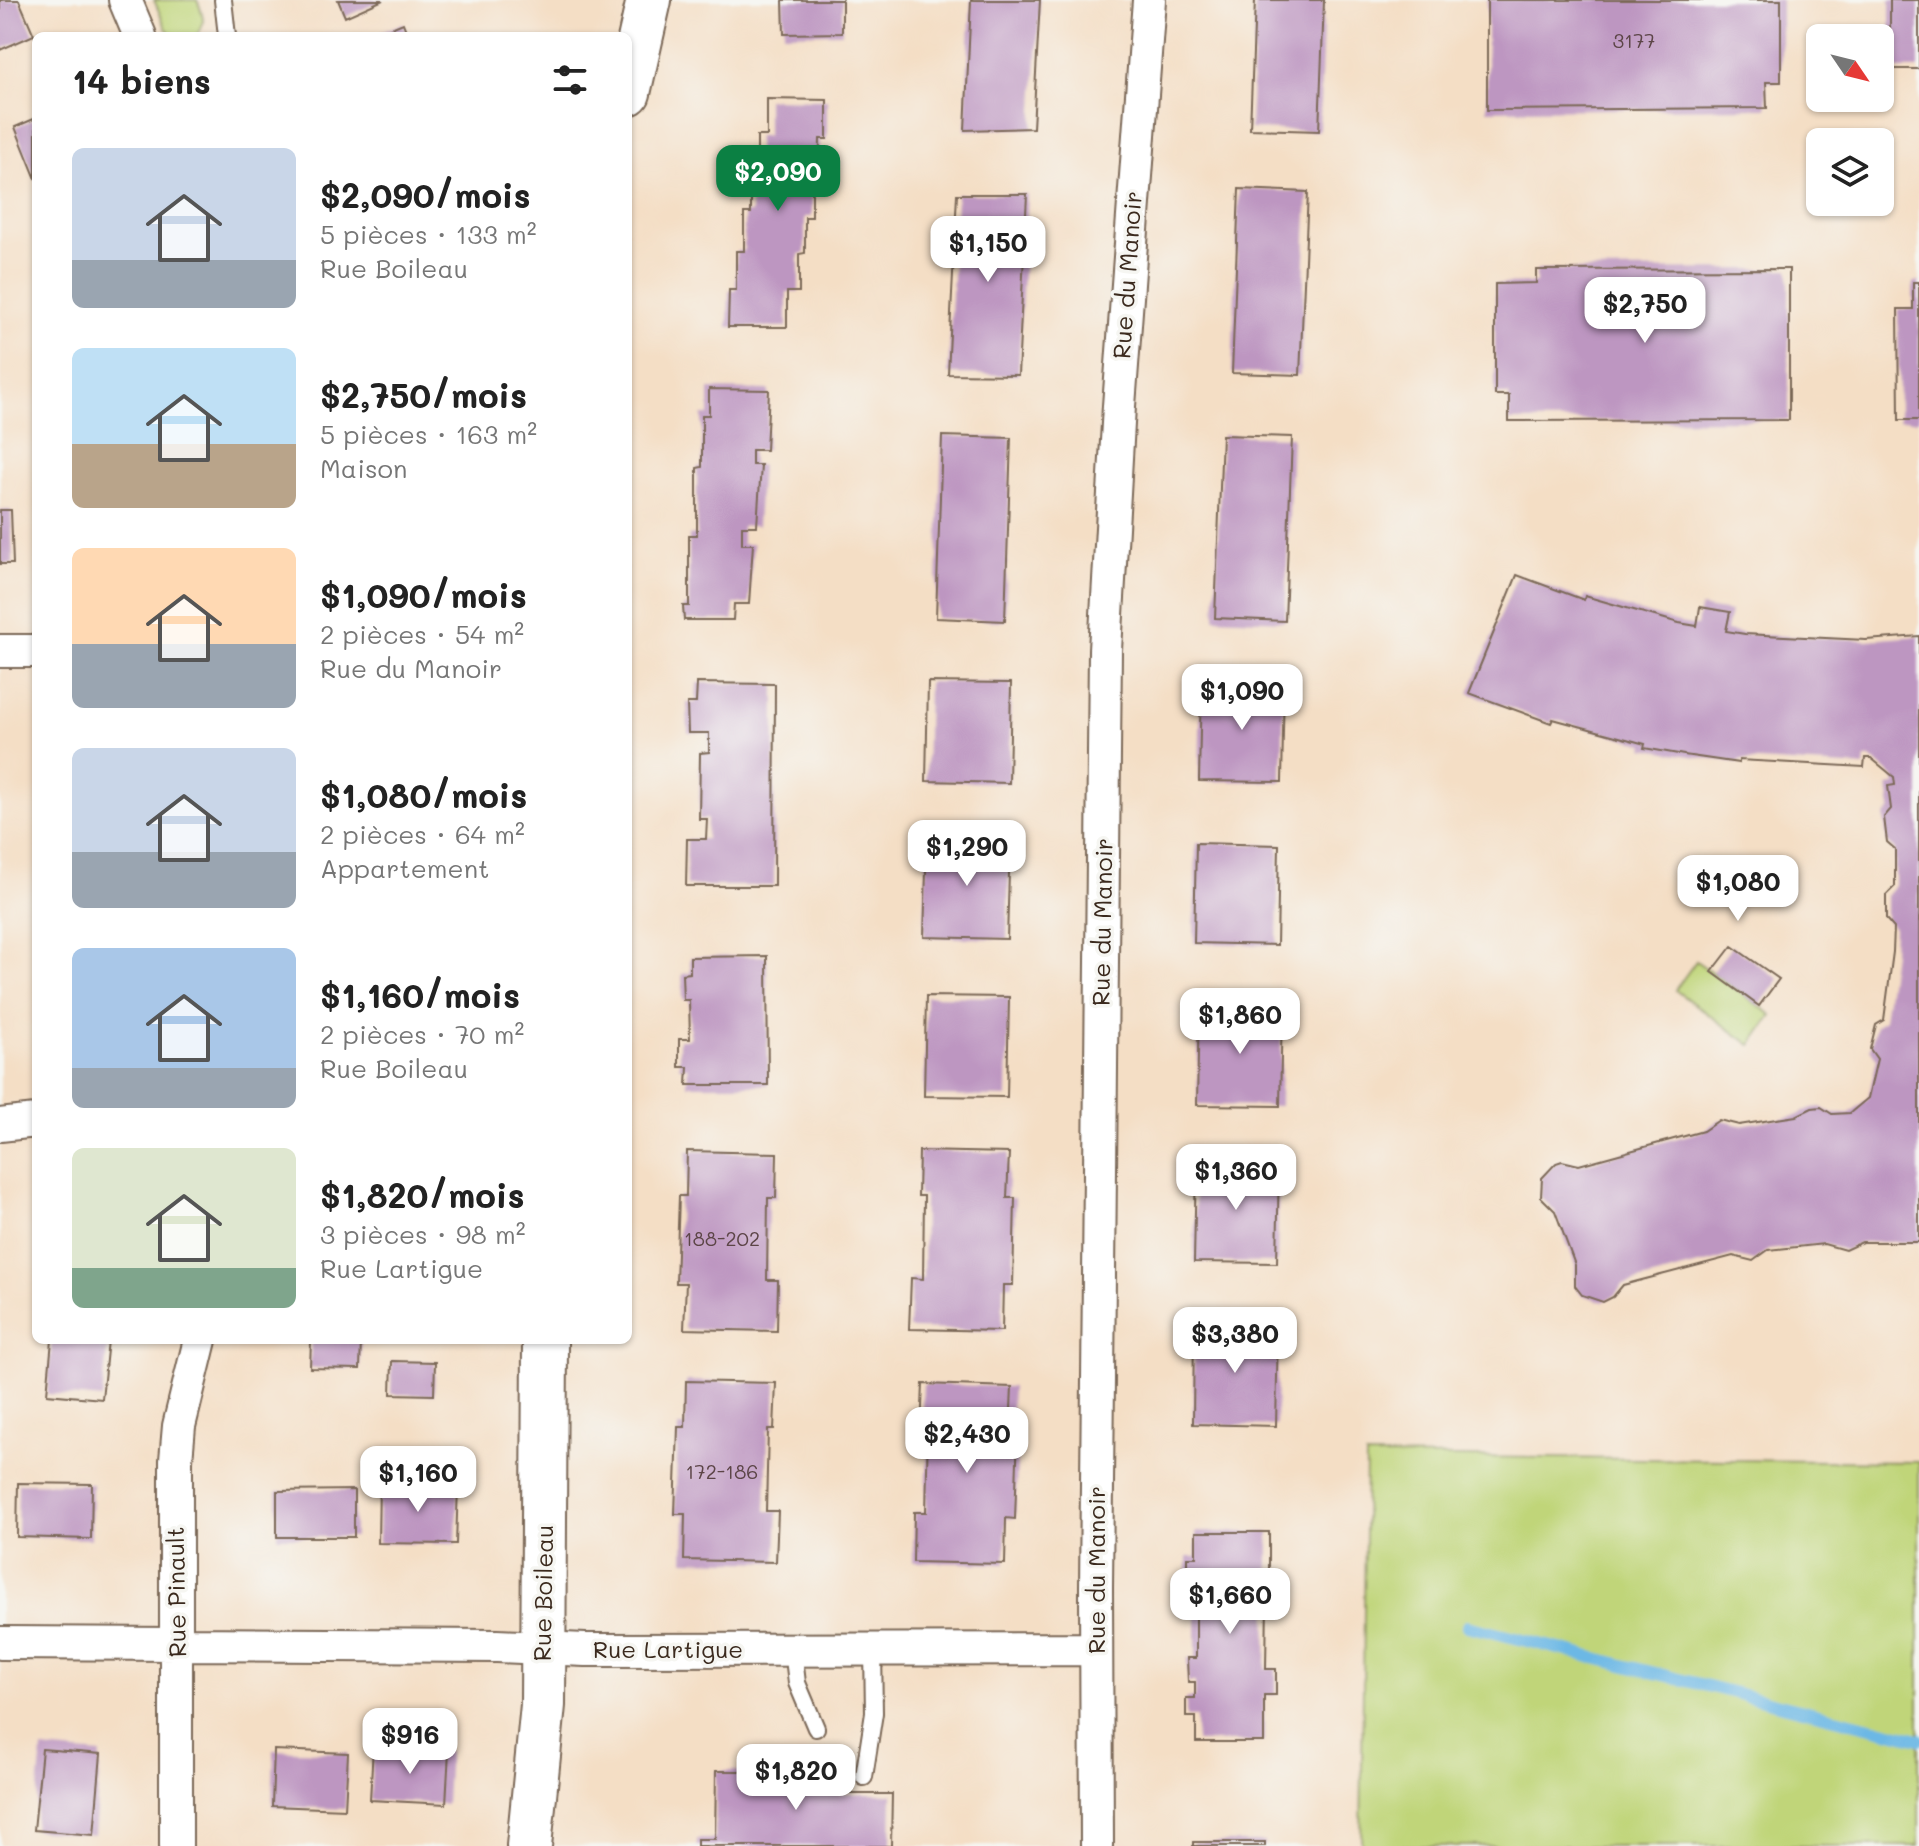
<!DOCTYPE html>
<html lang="fr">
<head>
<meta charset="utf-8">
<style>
	body { margin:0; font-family:Mali,sans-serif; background:#f6f6f6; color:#222; height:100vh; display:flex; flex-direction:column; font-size:30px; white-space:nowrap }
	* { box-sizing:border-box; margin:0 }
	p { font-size:26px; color:#767676 }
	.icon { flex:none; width:44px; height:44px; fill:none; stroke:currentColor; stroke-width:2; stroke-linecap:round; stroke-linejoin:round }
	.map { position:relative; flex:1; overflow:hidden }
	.drawer { position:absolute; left:32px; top:32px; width:600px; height:1312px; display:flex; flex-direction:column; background:#fff; border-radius:12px; box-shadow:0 2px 6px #0004 }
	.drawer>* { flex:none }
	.needle { width:52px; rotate:125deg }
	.fabs { position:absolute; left:1806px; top:24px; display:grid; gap:16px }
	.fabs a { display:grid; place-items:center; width:88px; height:88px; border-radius:12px; background:#fff; box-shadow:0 2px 6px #0004; font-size:40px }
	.price { position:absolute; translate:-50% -68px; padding:0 18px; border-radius:16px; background:#fff; color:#222; font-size:26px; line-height:52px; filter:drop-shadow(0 2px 4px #0008) }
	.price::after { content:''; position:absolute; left:50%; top:48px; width:24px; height:18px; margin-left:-12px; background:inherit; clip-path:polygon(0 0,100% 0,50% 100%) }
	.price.selected { background:#0b8043; color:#fff }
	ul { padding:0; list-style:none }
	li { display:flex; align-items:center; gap:24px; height:200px; padding:0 40px }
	li span { display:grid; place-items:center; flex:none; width:224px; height:160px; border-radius:12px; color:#555 }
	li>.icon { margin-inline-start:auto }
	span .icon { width:96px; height:96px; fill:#fffc; stroke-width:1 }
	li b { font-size:34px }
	h2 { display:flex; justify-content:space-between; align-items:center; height:96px; padding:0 40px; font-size:34px }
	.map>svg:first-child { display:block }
	.green { fill:#c0d579; stroke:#7e804c; stroke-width:2 }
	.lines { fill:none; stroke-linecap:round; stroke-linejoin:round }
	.stream { stroke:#6cb8e5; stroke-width:12 }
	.building { fill:#bd96c1 }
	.lane-casing { stroke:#7c6958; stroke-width:20 }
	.street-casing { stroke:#7c6958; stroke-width:36 }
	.secondary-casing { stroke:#7c6958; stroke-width:48 }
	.lane { stroke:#fff; stroke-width:16 }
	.street { stroke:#fff; stroke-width:32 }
	.secondary { stroke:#fff; stroke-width:44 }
	.labels { text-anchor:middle; stroke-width:7; stroke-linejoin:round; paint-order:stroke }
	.number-label { font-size:20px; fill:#5c4547 }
	.street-label { font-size:24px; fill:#3b2a1e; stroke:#f6f6f2 }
</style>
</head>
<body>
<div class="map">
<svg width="1919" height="1846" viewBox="0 0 1919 1846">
	<rect width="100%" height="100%" fill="#f6f6f2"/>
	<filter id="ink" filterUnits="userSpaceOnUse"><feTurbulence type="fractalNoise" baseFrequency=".0125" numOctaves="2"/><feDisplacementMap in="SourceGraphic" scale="16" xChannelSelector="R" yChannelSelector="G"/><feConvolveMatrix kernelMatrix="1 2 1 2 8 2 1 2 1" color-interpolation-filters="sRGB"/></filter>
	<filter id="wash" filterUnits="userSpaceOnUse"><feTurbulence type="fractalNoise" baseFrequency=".006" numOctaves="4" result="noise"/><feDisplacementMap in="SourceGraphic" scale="32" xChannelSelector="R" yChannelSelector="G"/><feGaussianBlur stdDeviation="1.8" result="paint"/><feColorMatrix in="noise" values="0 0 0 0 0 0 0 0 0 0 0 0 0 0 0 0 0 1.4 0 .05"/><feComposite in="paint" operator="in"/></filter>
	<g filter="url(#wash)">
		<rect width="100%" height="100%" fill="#f4dec5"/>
		<!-- green -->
		<path class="green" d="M154 0H197C203 14 207 24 196 36H173L166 28Z
			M1696 961 1772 1015 1751 1045 1675 990Z
			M1366 1456 1919 1462V1846H1361Z"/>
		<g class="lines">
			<!-- stream -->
			<path class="stream" d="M1467 1626 1919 1739"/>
		</g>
		<g id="blocks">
			<!-- building -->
			<path class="building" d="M0 0H19L34 35 0 50Z
				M338 0H383L345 17Z
				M783 0H842V33L784 34Z
				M971 0H1040L1033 128 965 130Z
				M1255 0H1324L1319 131 1250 129Z
				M1487 0H1781V82H1766L1767 108 1487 110Z
				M1890 0H1919V69H1890Z
				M403 23 408 36H372Z
				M767 99 827 100V139H820L819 178H812V217H805V253L799 254V292H787V327H728L729 290H736V251H744V213H751V173H757V136H767Z
				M36 118V179L15 127Z
				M1239 189 1308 192 1300 375 1232 373Z
				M957 194H1027L1018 375 948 374Z
				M1789 269V420L1509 421V395H1495V284L1536 283V270Z
				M1913 282H1919V420H1899L1898 309H1913Z
				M709 389 769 390 766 450H752V465H761L757 526H742V544H753L749 604H734L733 620H684L683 606H689V535H697V468L702 467V415H709Z
				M1222 435 1292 437 1285 621 1215 618Z
				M942 436 1011 438 1005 621 936 618Z
				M0 510H11L13 564H0Z
				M1517 575 1584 600 1585 596 1679 623 1697 626 1700 607 1730 612 1726 631 1745 634 1866 640 1919 636V1242H1862L1845 1250 1824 1244 1768 1250 1753 1261 1733 1256 1623 1285 1613 1297 1603 1302 1582 1295 1575 1286V1265L1555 1211 1541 1197 1542 1178 1556 1163 1562 1161 1579 1165 1703 1131 1719 1120 1739 1125 1796 1116 1812 1108 1821 1107 1832 1114 1850 1113 1868 1098 1877 1059 1870 1049 1876 1025 1884 1020 1893 952 1894 928 1886 919V895L1895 886V849L1887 842 1884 817 1891 809 1888 786 1895 785 1894 777 1871 758H1865L1864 767 1739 760V763L1684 755 1644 748 1645 744 1553 719 1551 723 1469 693Z
				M1201 681 1284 682 1282 782 1199 781Z
				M928 682 1011 683 1009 783 926 781Z
				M697 683 775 684 774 886H686L687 839H706L707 819H699L700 753 709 752V733H688L687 703H696Z
				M927 838 1010 839 1007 939 924 937Z
				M1196 843 1279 845 1277 945 1194 943Z
				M1732 946 1779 979 1759 1006 1712 972Z
				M767 956 768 1085H687L688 1067H679V1039H690L689 1000H683L682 974 690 973V957Z
				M926 996 1009 997 1007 1097 924 1096Z
				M1199 1005 1282 1006 1280 1106 1197 1105Z
				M687 1151 777 1153 776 1198H768L767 1280H778L777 1331 684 1329 686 1283H676L679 1196H686Z
				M919 1151 1009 1153 1007 1198H1015L1013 1285H1003L1002 1331 909 1329 911 1278 923 1279 924 1196H918Z
				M1196 1162 1279 1163 1277 1263 1194 1262Z
				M1194 1324 1278 1326 1276 1426 1193 1424Z
				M52 1340H108L102 1399 47 1394Z
				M311 1340H361L360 1369 310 1368Z
				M392 1361 435 1362 434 1395 391 1394Z
				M686 1381 776 1383 774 1429H768L766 1511H778L776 1562 684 1560 685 1514H675L678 1427H685Z
				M923 1384 1012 1387 1010 1431 1018 1432 1015 1519 1006 1518 1005 1564 913 1562 914 1512H926L928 1430H921Z
				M18 1483 92 1484 91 1539 17 1537Z
				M379 1484 458 1486 456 1544 378 1543Z
				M354 1490V1537H277V1491Z
				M1196 1532H1269V1577L1276 1578V1599H1267L1266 1669H1276V1695H1264V1742H1196V1717H1186V1698H1195V1682H1188L1187 1658H1196V1616L1185 1615 1186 1593H1195V1579H1187V1557H1196Z
				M373 1747 449 1751 446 1804 370 1800Z
				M42 1749 101 1754 94 1835 34 1830Z
				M274 1750 348 1753 345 1809 272 1806Z
				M716 1771H832V1794H892L891 1846H697V1839H715Z
				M1193 1842H1265V1846H1193Z"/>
		</g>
	</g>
	<g filter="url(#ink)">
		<use href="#blocks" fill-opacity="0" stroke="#7c6958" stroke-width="2"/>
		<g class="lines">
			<defs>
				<path id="lane" d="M223 0 227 36
					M793 1650 797 1683 816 1728
					M864 1777 874 1713 873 1650"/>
				<path id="street" d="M125 0 140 36
					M0 651H36
					M0 1125 36 1121
					M0 1643 497 1646 585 1650 1096 1649
					M176 1846V1460L179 1426 200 1340
					M1097 1846 1096 1588 1105 650 1119 406 1149 0"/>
				<path id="secondary" d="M628 93 649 0
					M529 1846 543 1705 545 1340"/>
			</defs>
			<!-- lane casing -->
			<use href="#lane" class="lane-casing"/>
			<!-- street casing -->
			<use href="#street" class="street-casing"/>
			<!-- secondary casing -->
			<use href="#secondary" class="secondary-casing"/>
			<!-- lane -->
			<use href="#lane" class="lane"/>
			<!-- street -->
			<use href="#street" class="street"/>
			<!-- secondary -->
			<use href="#secondary" class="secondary"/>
		</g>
	</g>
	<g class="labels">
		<!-- number labels -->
		<g class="number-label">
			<text x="1634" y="48">3177</text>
			<text x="722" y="1246">188-202</text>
			<text x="722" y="1479">172-186</text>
		</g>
		<!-- street labels -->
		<g class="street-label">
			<text transform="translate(1128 275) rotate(-86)" y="8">Rue du Manoir</text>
			<text transform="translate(1103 922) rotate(-89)" y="8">Rue du Manoir</text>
			<text transform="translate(1097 1570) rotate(-90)" y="8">Rue du Manoir</text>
			<text transform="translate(177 1592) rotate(-91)" y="8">Rue Pinault</text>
			<text transform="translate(544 1593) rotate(-89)" y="8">Rue Boileau</text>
			<text x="668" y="1658">Rue Lartigue</text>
		</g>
	</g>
</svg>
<div class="fabs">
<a><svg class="needle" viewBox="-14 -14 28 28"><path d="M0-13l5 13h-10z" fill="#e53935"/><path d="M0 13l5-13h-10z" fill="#767676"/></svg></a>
<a><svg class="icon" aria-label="layers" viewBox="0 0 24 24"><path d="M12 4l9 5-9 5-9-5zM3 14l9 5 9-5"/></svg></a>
</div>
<b class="price selected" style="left:778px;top:213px">$2,090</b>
<b class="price" style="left:988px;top:284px">$1,150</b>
<b class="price" style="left:1645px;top:345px">$2,750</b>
<b class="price" style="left:1242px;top:732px">$1,090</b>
<b class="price" style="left:967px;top:888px">$1,290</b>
<b class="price" style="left:1738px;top:923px">$1,080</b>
<b class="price" style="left:1240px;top:1056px">$1,860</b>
<b class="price" style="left:1236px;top:1212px">$1,360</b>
<b class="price" style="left:1235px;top:1375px">$3,380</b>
<b class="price" style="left:967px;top:1475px">$2,430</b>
<b class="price" style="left:418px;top:1514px">$1,160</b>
<b class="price" style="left:1230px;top:1636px">$1,660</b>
<b class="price" style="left:410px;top:1776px">$916</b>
<b class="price" style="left:796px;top:1812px">$1,820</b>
<section class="drawer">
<h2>14 biens<svg class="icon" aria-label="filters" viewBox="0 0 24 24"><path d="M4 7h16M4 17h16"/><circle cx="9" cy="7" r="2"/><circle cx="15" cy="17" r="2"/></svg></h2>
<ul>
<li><span style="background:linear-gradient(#c9d6e8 70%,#9aa5b1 0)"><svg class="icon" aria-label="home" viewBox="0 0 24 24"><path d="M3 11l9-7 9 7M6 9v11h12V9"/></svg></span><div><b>$2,090/mois</b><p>5 pièces · 133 m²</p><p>Rue Boileau</p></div></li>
<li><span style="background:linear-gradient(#bfe0f5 60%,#b9a48a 0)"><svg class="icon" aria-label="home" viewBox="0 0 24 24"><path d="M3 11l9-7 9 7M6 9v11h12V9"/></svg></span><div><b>$2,750/mois</b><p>5 pièces · 163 m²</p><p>Maison</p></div></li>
<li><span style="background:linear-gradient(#ffd9b3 60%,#9aa5b1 0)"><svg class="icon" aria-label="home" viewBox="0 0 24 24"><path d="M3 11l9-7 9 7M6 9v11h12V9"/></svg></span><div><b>$1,090/mois</b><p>2 pièces · 54 m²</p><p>Rue du Manoir</p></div></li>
<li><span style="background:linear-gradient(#c9d6e8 65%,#9aa5b1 0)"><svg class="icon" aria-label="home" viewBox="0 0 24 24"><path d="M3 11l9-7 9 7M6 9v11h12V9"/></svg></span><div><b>$1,080/mois</b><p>2 pièces · 64 m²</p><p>Appartement</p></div></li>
<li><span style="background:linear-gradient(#a9c7e8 75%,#9aa5b1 0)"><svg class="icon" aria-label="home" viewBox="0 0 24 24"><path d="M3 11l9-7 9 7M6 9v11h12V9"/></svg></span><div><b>$1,160/mois</b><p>2 pièces · 70 m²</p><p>Rue Boileau</p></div></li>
<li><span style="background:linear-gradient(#dfe7d0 75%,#7fa58c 0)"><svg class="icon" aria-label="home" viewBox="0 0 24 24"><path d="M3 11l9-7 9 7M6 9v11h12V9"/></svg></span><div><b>$1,820/mois</b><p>3 pièces · 98 m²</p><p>Rue Lartigue</p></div></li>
</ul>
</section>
</div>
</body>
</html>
